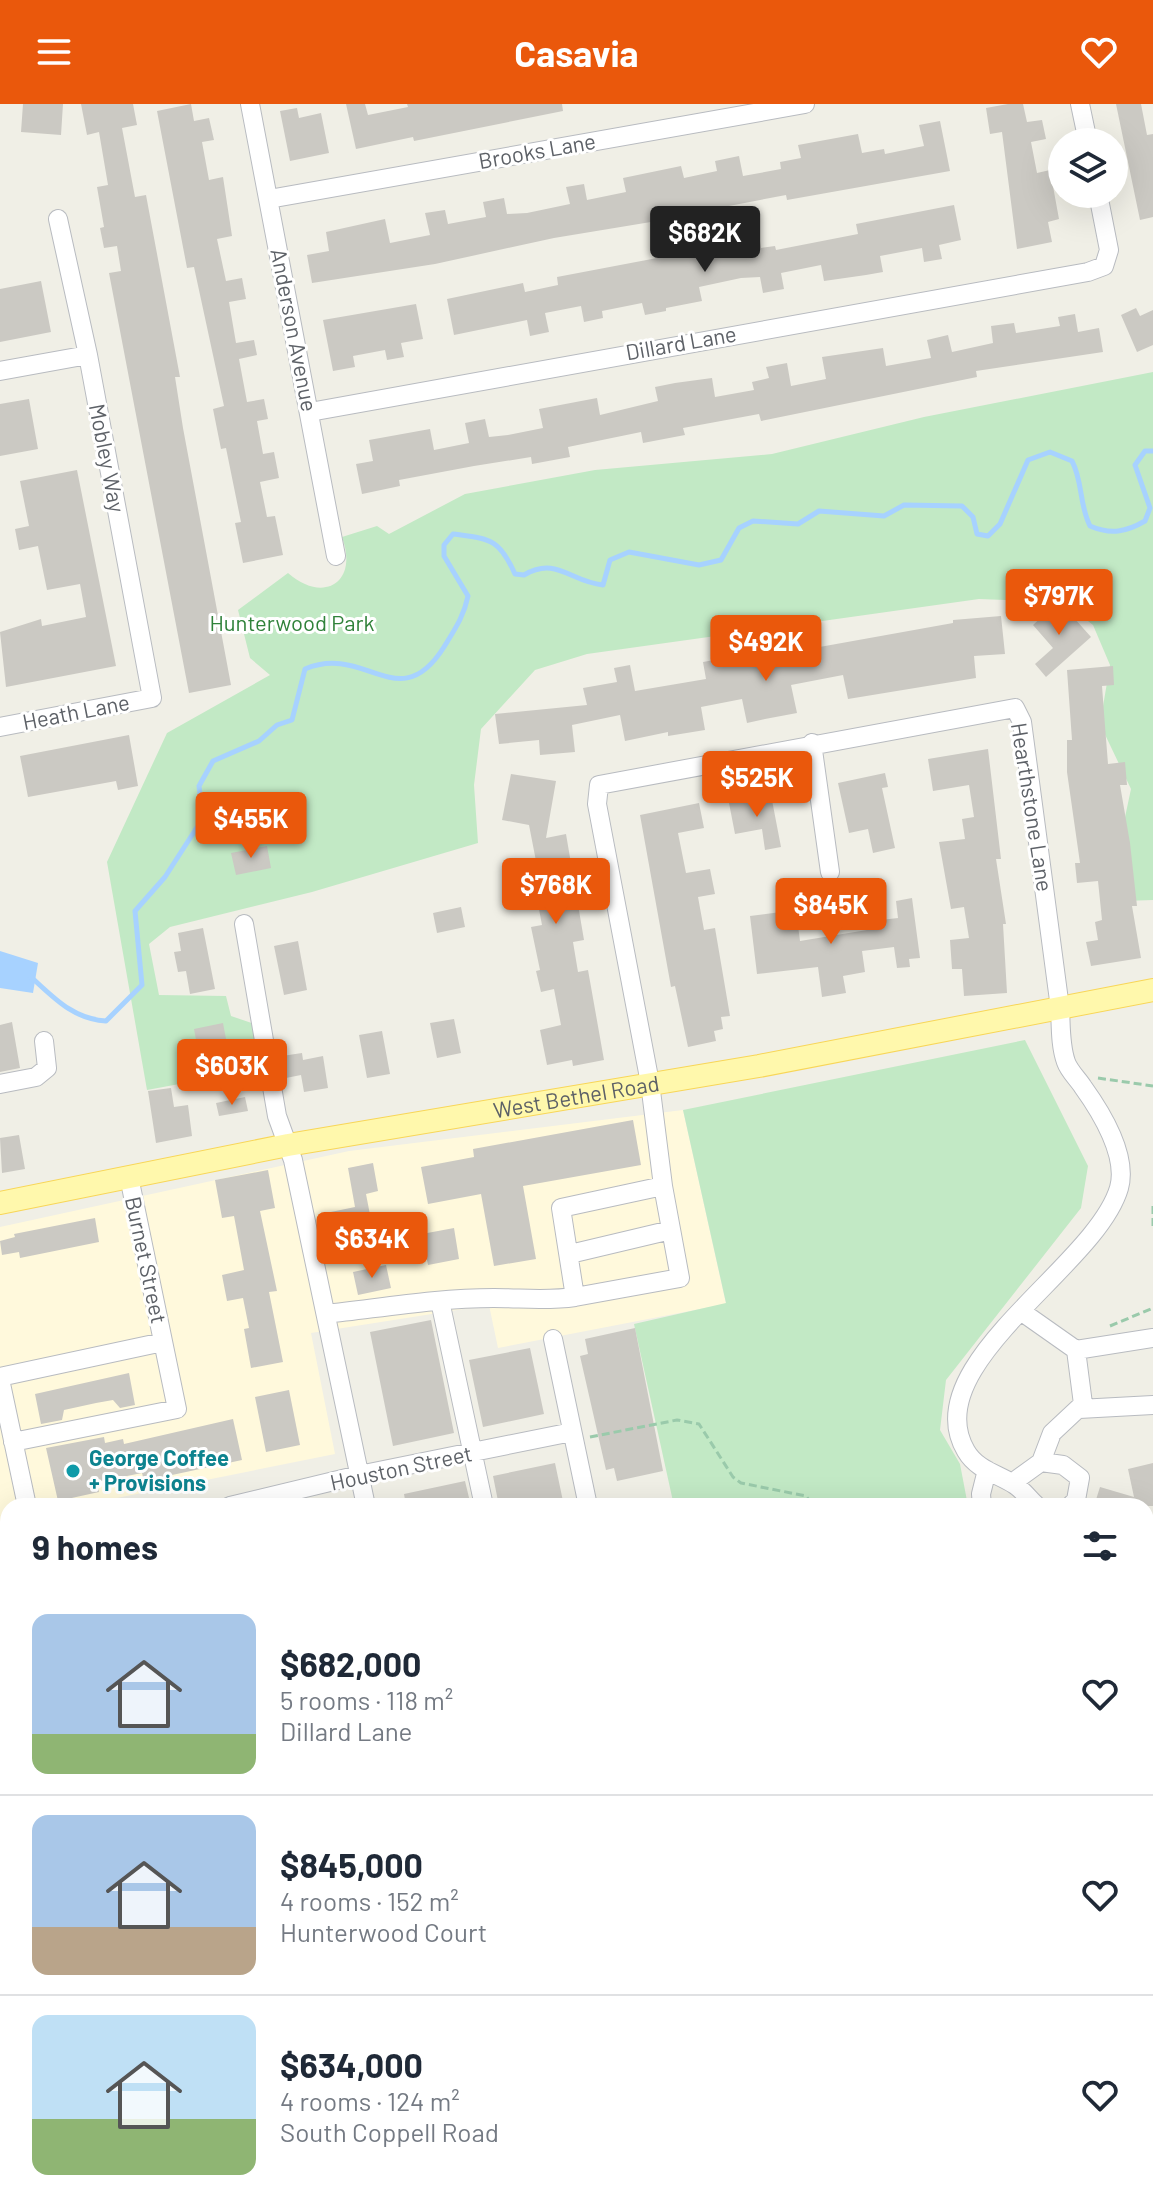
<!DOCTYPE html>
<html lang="en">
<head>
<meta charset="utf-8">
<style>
	body { margin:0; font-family:Barlow,sans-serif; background:#f6f6f7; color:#1f2937; height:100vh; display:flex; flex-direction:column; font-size:30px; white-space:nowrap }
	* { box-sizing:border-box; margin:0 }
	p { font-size:26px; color:#747a83 }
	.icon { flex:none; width:44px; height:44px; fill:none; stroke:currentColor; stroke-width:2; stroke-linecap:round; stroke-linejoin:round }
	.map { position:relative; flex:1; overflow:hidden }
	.details { position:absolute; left:0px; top:1394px; width:1154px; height:712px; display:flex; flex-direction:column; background:#fff; border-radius:24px 24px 0 0; box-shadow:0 8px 32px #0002 }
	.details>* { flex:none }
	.buttons { position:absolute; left:1048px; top:24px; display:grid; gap:16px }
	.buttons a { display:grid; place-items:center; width:80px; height:80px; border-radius:50%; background:#fff; box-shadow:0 8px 32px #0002; font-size:40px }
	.price { position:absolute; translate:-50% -68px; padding:0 18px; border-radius:8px; background:#ea580c; color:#fff; font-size:26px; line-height:52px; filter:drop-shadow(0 2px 4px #0008) }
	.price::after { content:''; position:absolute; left:50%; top:48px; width:24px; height:18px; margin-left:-12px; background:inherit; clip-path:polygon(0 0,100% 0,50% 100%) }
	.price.active { background:#222; color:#fff }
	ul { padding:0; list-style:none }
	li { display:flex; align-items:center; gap:24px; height:200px; padding:0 32px }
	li+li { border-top:2px solid #e0e1e3 }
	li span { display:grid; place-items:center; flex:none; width:224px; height:160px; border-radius:16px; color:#555 }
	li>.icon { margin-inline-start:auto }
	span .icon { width:96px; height:96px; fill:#fffc; stroke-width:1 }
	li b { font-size:34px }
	h2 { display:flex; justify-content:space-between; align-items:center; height:96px; padding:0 32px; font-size:34px }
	header { display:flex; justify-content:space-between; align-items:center; height:104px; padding:0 32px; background:#ea580c; color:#fff; font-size:36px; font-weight:700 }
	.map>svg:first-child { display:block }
	.commercial { fill:#fff9dc }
	.industrial { fill:#e1e0da }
	.green { fill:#c2e9c5 }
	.water { fill:#a7d2ff }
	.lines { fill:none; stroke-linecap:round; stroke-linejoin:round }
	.stream { stroke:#a7d2ff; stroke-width:5 }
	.building { fill:#cbc9c3 }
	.minor-casing { stroke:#b8bbc0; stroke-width:20 }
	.major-casing { stroke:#f8d658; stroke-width:24 }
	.path { stroke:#9acaab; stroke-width:3; stroke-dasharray:8 4; stroke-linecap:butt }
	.minor { stroke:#fff; stroke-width:18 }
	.major { stroke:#fff8ac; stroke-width:22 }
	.culture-dot { fill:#0f9aa8; stroke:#fff; stroke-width:3 }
	.labels { text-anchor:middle; stroke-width:6; stroke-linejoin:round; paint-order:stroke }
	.street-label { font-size:22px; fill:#5d6167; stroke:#fff }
	.park-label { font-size:22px; fill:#30823a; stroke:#fff }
	.culture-label { font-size:22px; font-weight:bold; fill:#0d838f; stroke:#fff; text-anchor:start }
</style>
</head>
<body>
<header><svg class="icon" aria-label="menu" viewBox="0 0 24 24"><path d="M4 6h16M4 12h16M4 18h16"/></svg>Casavia<svg class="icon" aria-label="heart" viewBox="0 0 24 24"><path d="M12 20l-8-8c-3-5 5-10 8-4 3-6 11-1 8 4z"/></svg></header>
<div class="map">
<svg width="1153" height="2106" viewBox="0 0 1153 2106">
	<rect width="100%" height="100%" fill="#f0efe6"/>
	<!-- commercial -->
	<path class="commercial" d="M683 1006 726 1200 498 1244 489 1201 311 1229 335 1350 77 1402H8V1416L0 1418V1123L349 1047Z
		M537 2098H768L770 2106H539Z"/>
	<!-- industrial -->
	<path class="industrial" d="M1153 1795V2106H770L768 2098H1146V1797Z
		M350 2098H496L498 2106H323Z"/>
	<!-- green -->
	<path class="green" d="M1153 268V796L1124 797 1121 732 1131 685 1100 620 1110 561 1093 521 1064 498 979 495 587 550 535 566 481 625 474 681 478 739 312 788 170 823 149 840 159 891 226 892 231 912 263 923 271 963 147 986 107 758 167 629 270 571 250 554 238 506 288 469C323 500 359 479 342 433L377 422 389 430 465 390 595 366 772 350 924 313Z
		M1025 936 1088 1062 1081 1104 946 1276 940 1326 960 1360 968 1402H674L634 1220 726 1199 683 1006Z
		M8 1458V1855L0 1857V1460Z
		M1146 1546 1153 1547V1795L1146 1797Z"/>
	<!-- water -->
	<path class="water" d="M0 847 38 859 33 889 0 884Z"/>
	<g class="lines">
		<!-- stream -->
		<path class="stream" d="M30 872C54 894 73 915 106 917L142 881 135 807 165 773 203 714 199 682 213 657 259 637 277 621 292 616 305 565C366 539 399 614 444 543 455 525 464 512 468 492L444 452V441L453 430C490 435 499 434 515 470L524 471C557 452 570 478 603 481L610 456 629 448 699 461 721 456 739 424 753 417 798 420 819 407 884 412 904 401 962 402 973 413 977 430 988 432 1000 420 1028 356 1050 348 1072 357C1083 378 1079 400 1090 422 1111 431 1126 428 1145 417L1150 404 1135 361 1145 347H1153"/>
	</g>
	<!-- building -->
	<path class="building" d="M23 0H63L61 31 21 28Z
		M81 0H133L137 21 122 24 135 93 146 91 180 273H175L183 324 231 581 189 589 109 169 121 167 117 142 104 144 100 124 104 123 97 83 108 81 99 28 87 31Z
		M191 0 194 17 209 14 214 36 202 38 209 76 223 73 232 132 217 135 226 177 242 174 246 195 229 198 236 239 254 236 257 251 239 255 247 298 264 295 268 315 257 317 263 350 274 348 279 374 260 378 267 413 275 412 283 451 243 459 235 419 241 418 226 344 221 345 213 305 224 302 194 163 187 164 157 7Z
		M346 0H365L368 11 408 3 407 0H562L563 7 414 37 413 33 356 45Z
		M1008 0H1023L1027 18 1042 16 1046 35 1031 38 1037 69 1050 66 1059 115 1048 118 1052 138 1017 145 1002 28 990 30 986 4Z
		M1116 0H1141L1147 31 1153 30V113L1140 116Z
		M297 4 299 14 321 9 329 49 290 57 280 7Z
		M940 17 950 67 787 96 786 91 708 106 709 110 670 118 669 115 554 134 435 160 312 179 307 151 329 147 326 128 385 115 390 139 430 131 425 109 445 106 448 120 486 113 483 98 504 94 507 110 527 109 570 100 566 83 584 80 587 96 626 88 623 74 681 62 684 74 717 67 715 57 739 52 743 72 781 65 780 58 801 54 798 41 858 30 862 49 884 45 885 50 924 42 919 21Z
		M954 101 961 136 939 141 942 155 924 158 922 144 880 152 883 168 866 171 824 177 821 161 781 169 784 185 763 189 760 173 741 174 699 183 702 197 666 204V207L645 211 642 199 602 207 603 214 584 218 581 202 545 209 549 228 530 232 527 216 454 231 447 195 523 179 525 188 558 181 557 173 715 143 760 137 761 144 775 142 776 146 858 130 856 120Z
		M41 177 51 228 0 238V185Z
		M416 200 423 235 401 239 404 253 387 256 385 246 353 252 355 263 333 267 323 216Z
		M1136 204 1140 212 1153 206V241L1137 248 1121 211Z
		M1075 210 1078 228 1099 224 1103 248 976 267 977 273 761 317 759 310 683 324 685 331 643 339 641 328 568 343 570 353 532 360 531 353 474 362 399 376 400 382 362 390 356 360 373 357 369 336 430 325 434 346 469 339 465 319 485 315 489 333 508 331 543 324 539 305 597 294 600 311 658 297 655 283 675 279 712 274 715 293 754 286 752 278 769 274 766 263 787 259 791 282 826 275 822 253 883 244 886 262 931 254 927 236 948 231 952 248 993 239 991 222 1014 219 1016 229 1060 222 1058 213Z
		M29 295 38 345 0 352V300Z
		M77 366 116 562 6 583 0 528 41 515 42 522 86 513 80 480 47 486 38 442 19 446 15 425 29 422 20 377Z
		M1059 497 1091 533 1046 573 1035 560 1053 544 1033 521Z
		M1001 512 1005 550 974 552 976 574 848 595 843 571 791 581 797 609 765 615 747 619 742 595 701 603 705 626 668 632V628L625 637 620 611 572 621 575 648 540 651 539 636 499 640 495 610 587 601 583 584 617 578 614 564 630 561 635 587 706 575 703 558 725 554 724 545 751 540 753 548 813 537 814 544 953 519V516Z
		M1113 562 1114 581 1102 582 1105 622 1108 660 1125 658 1127 681H1120L1130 739 1137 802H1132L1141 854 1091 862 1086 838 1098 836 1095 818 1102 816 1098 777 1077 779 1075 759H1080L1067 668V636H1072L1067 566Z
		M129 631 138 682 118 686 116 677 28 693 20 652Z
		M988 645 1001 755H996L1006 820H1003L1007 889 964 892 962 865H952L950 836 969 834 964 803 951 805 939 738 965 735 962 715 974 713 969 681 933 687 928 655Z
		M885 669 888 683 882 684 895 744 873 749 868 725 849 729 838 679Z
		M511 670 556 677 546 734 566 730 584 836 573 838 578 868 588 866 604 956 573 962 572 956 547 961 540 926 561 921 554 885 541 888 536 867 540 866 531 823 542 821 534 779 519 782 516 760 536 757 529 721 502 716Z
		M771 691 781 743 765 746 762 725 735 730 729 699Z
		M699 699 704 724 678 729 686 769 710 765 715 790 698 793 704 826 715 824 730 912 721 913 723 925 714 927 716 937 688 943 675 882 671 883 640 711Z
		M267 742 271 764 236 771 231 749Z
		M912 794 920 854 909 855 910 863 897 864 894 843 862 847 865 868 843 872 846 889 822 893 818 863 757 870 750 812 796 806 800 837 873 825 872 817 898 814 896 797Z
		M461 803 465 823 437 829 433 809Z
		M203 824 215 885 190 890 186 867 178 868 174 848 181 847 178 829Z
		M298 837 307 886 284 891 274 842Z
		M454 915 461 949 437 954 430 919Z
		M12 918 20 964 0 968V921Z
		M223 919 229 951 200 957 194 925Z
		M382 927 390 970 367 974 359 931Z
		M302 949 303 956 323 952 328 984 304 988 301 971 286 974 282 952Z
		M171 984 174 1003 188 1001 192 1032 156 1039 148 987Z
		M245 993 248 1007 219 1012 216 999Z
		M633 1016 641 1061 523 1082 536 1155 494 1162 481 1090 428 1100 421 1063 474 1053 473 1045Z
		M19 1031 25 1065 2 1069 0 1034Z
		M373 1059 378 1087 366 1090 371 1116 329 1126 326 1109 355 1103 348 1064Z
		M268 1066 275 1104 260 1107 277 1187 269 1188 283 1258 251 1264 244 1225 249 1224 243 1194 227 1197 222 1171 244 1166 234 1112 222 1114 215 1076Z
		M95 1114 99 1138 20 1154 19 1148 2 1151 0 1137 15 1133 14 1130Z
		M454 1124 459 1155 428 1161 422 1130Z
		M386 1161 391 1184 358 1191 353 1168Z
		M431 1216 454 1329 393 1342 370 1228Z
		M635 1224 663 1367 617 1377 614 1364 606 1366 580 1252 588 1250 585 1235Z
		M530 1244 544 1310 483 1323 469 1256Z
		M129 1269 135 1301 120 1304 113 1296 96 1299 64 1306 62 1316 41 1320 35 1290Z
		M289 1286 300 1341 266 1348 255 1293Z
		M233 1315 242 1356 144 1377 142 1369 97 1378 99 1388 58 1397 46 1344 104 1333 105 1339 123 1335 124 1340Z
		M555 1359 564 1402H499L493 1372Z
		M1153 1359V1402H1094L1100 1383 1134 1393 1128 1365Z
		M465 1377 471 1402H406L404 1390Z"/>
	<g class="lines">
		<defs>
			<path id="minor" d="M250 0 336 452
				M1080 0 1088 38
				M269 95 805 0
				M0 267 88 251
				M310 308 1088 168 1104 162 1109 146 1098 90
				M0 623 152 594 88 251 58 115
				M812 639 830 768
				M244 820 277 1012 293 1056 366 1402
				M0 980 36 973 47 964 44 937
				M570 1150 671 1126
				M575 1193 680 1174 663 1082
				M440 1197 484 1402
				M1022 1208 1076 1246 1153 1234
				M326 1210C381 1204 438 1194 494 1194 522 1194 547 1197 575 1193L561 1104 663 1082 650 979 597 700 599 681 1015 604 1022 618 1060 904C1061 922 1060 941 1066 958 1069 967 1078 975 1083 983 1101 1008 1128 1052 1119 1084 1096 1163 915 1261 966 1347 977 1366 998 1370 1015 1381 1024 1387 1029 1395 1037 1402
				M553 1235 588 1402
				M0 1273 163 1238
				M0 1275 27 1402
				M1079 1305 1153 1301
				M13 1338 177 1305 129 1073
				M1041 1358 1052 1329 1083 1300 1076 1246
				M1012 1379 1041 1358 1063 1361 1080 1374 1076 1396 1070 1402
				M230 1402 359 1371 572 1328
				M982 1402 981 1390 987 1366
				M0 1432 4 1449
				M0 1890 8 1888
				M1146 1974 1153 1997
				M1146 2095 1153 2093
				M512 2098 514 2106
				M725 2098 727 2106
				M859 2104 888 2098
				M1096 2105 1129 2098
				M181 2106 183 2098
				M290 2106 320 2098"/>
			<g id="major">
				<path id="s1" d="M0 1099 288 1041 759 962 1153 886"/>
			</g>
		</defs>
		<!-- minor casing -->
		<use href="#minor" class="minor-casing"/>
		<!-- major casing -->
		<use href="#major" class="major-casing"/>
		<!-- path -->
		<path class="path" d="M1098 974 1153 982
			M1153 1102V1124
			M1110 1222 1153 1204
			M590 1333 677 1316 699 1320 733 1373 741 1379 806 1392 813 1402
			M1146 1549 1153 1550"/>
		<!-- minor -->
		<use href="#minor" class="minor"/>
		<!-- major -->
		<use href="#major" class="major"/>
	</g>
	<!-- markers -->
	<circle class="culture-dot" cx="73" cy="1367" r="8"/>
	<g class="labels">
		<!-- street labels -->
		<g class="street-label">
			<text transform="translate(537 47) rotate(-10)" y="8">Brooks Lane</text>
			<text transform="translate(294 226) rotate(79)" y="8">Anderson Avenue</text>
			<text transform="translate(681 239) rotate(-10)" y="8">Dillard Lane</text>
			<text transform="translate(107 354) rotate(79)" y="8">Mobley Way</text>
			<text transform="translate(76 608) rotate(-11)" y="8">Heath Lane</text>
			<text transform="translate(1032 703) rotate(81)" y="8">Hearthstone Lane</text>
			<text dy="8" stroke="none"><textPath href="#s1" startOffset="586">West Bethel Road</textPath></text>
			<text transform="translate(146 1156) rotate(78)" y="8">Burnet Street</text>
			<text transform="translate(401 1364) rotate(-12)" y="8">Houston Street</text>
		</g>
		<!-- park labels -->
		<g class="park-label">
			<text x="292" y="527">Hunterwood Park</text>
		</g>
		<!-- culture labels -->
		<g class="culture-label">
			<text x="89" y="1362">George Coffee<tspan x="89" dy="25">+ Provisions</tspan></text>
		</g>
	</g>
</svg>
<div class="buttons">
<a><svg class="icon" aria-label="layers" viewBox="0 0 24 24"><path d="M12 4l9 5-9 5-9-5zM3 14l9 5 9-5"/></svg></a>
</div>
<b class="price active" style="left:705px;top:170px">$682K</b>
<b class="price" style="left:1059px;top:533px">$797K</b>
<b class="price" style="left:766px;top:579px">$492K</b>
<b class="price" style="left:757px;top:715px">$525K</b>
<b class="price" style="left:251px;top:756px">$455K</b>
<b class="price" style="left:556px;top:822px">$768K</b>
<b class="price" style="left:831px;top:842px">$845K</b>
<b class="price" style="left:232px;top:1003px">$603K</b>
<b class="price" style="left:372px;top:1176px">$634K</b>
<section class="details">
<h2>9 homes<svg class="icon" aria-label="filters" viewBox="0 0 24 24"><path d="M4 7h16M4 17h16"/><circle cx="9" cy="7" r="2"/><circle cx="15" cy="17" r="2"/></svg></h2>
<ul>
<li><span style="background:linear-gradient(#a9c7e8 75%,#8fb573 0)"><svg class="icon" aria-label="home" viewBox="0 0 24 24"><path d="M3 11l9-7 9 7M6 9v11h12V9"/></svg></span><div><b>$682,000</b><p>5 rooms · 118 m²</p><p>Dillard Lane</p></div><svg class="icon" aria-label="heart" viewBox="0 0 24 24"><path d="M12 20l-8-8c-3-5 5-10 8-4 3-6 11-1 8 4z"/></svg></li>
<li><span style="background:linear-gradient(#a9c7e8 70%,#b9a48a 0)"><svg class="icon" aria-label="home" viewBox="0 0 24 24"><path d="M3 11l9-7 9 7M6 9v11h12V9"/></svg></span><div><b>$845,000</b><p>4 rooms · 152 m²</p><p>Hunterwood Court</p></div><svg class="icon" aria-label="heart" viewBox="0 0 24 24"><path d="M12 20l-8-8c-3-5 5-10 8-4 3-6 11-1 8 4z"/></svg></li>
<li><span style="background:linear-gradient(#bfe0f5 65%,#8fb573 0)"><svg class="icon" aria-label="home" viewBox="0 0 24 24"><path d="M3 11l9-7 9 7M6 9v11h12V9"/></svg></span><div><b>$634,000</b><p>4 rooms · 124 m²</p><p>South Coppell Road</p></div><svg class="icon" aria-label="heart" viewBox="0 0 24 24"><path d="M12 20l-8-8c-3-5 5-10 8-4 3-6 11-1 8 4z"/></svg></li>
</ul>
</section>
</div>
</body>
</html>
